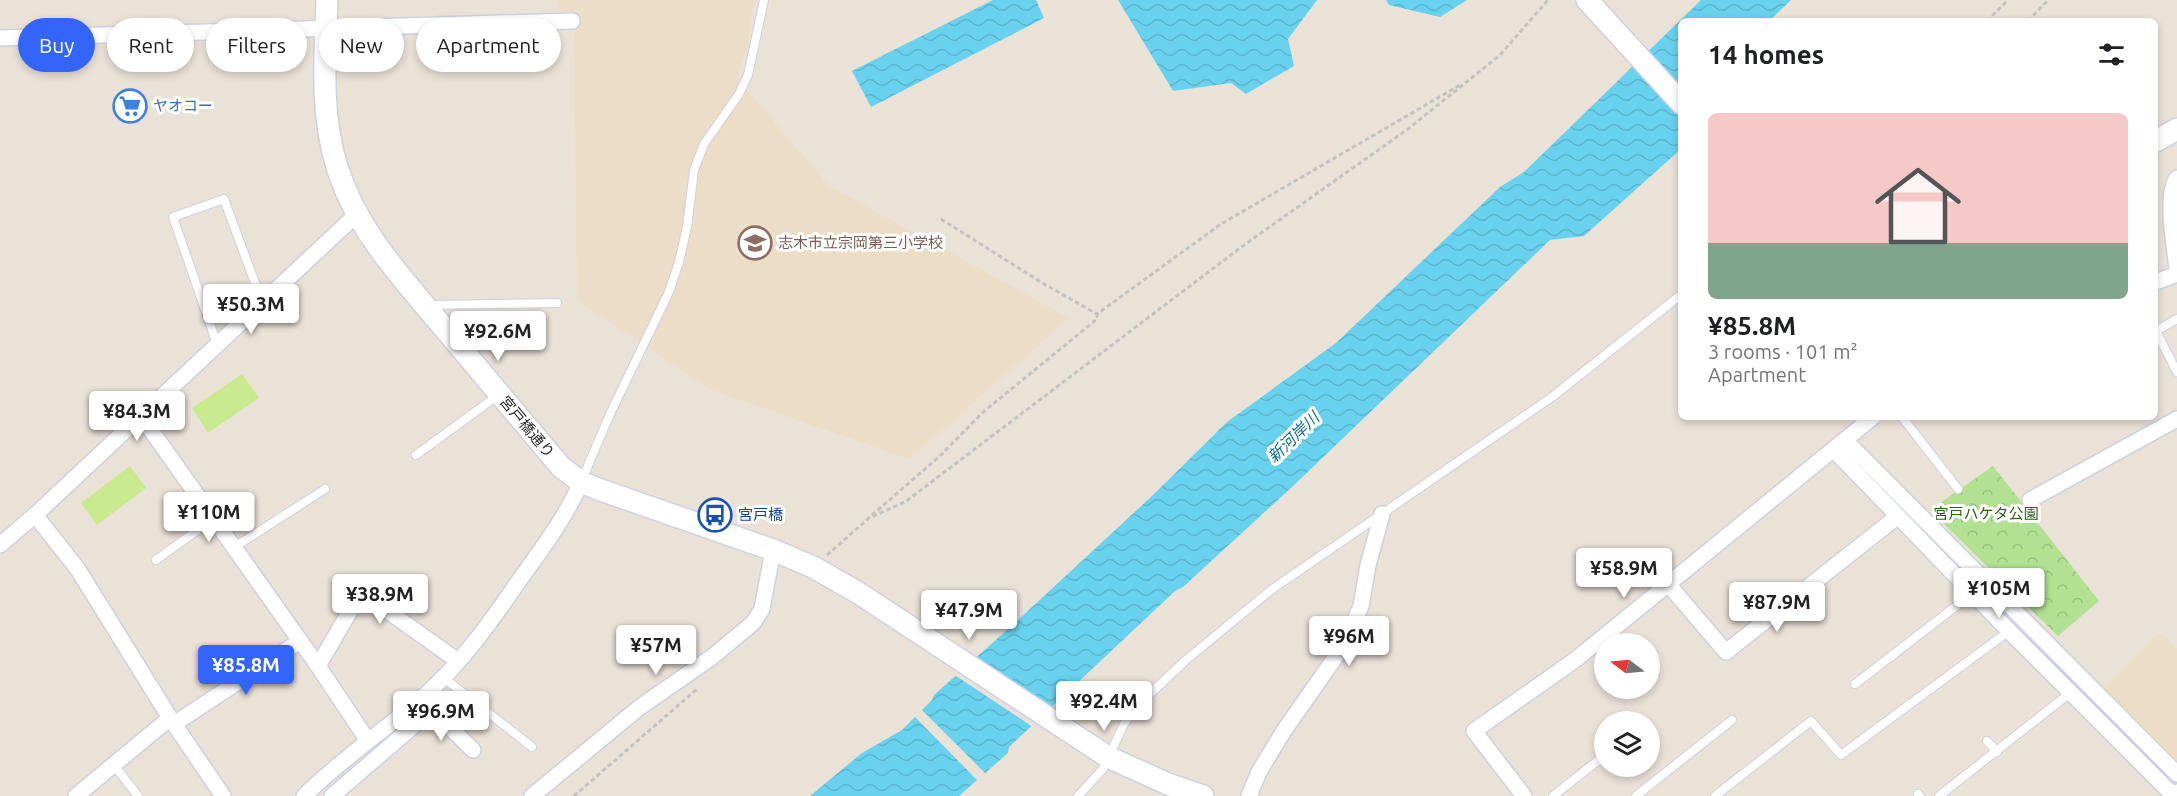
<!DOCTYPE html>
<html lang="en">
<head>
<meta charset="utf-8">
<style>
	body { margin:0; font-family:Ubuntu,"Noto Sans JP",sans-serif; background:#f6f6f6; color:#202124; height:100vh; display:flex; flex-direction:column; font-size:22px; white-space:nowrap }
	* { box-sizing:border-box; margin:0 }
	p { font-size:20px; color:#757577 }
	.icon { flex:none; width:33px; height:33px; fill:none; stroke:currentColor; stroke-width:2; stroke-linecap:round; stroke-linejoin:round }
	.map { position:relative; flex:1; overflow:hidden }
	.sheet { position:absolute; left:1678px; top:18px; width:480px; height:402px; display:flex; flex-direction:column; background:#fff; border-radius:9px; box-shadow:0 3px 9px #0003 }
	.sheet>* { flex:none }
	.banner { position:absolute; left:18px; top:18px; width:570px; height:54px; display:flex; gap:12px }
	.needle { width:39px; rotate:286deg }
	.controls { position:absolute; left:1594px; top:633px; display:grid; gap:12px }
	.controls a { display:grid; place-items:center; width:66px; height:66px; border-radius:50%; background:#fff; box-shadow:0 3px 9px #0003; font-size:30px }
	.price { position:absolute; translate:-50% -51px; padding:0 14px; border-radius:6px; background:#fff; color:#222; font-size:20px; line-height:39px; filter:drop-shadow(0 2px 3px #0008) }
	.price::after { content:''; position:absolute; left:50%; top:36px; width:18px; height:14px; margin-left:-9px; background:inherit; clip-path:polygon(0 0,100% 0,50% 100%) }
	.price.selected { background:#3465fa; color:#fff }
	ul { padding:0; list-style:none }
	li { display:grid; align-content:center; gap:12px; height:318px; padding:0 30px }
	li+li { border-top:2px solid #e0e0e0 }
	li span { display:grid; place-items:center; height:186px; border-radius:9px; color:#555 }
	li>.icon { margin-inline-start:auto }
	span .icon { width:108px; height:108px; fill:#fffc; stroke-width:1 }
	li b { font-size:26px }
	h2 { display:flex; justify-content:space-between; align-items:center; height:72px; padding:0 30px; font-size:26px }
	.chip { padding:0 21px; border-radius:27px; background:#fff; box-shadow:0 3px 9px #0003; font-size:21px; line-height:54px }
	.chip.selected { background:#3465fa; color:#fff }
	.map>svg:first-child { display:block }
	.education { fill:#ecddc6 }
	.forest { fill:url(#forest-crowns) }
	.pitch { fill:#c8e98e }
	.water { fill:url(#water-waves) }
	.pier { fill:#eae1d7 }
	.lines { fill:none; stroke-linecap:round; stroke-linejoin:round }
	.lane-casing { stroke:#cdd2e0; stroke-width:10 }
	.street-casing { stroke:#cdd2e0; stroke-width:18 }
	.secondary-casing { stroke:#cdd2e0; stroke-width:24 }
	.path { stroke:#c2c2c2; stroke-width:3; stroke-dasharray:4.5 3; stroke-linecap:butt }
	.lane { stroke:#fff; stroke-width:8 }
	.street { stroke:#fff; stroke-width:15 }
	.secondary { stroke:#fff; stroke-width:21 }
	.labels { text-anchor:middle; stroke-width:6; stroke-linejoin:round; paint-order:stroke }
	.shop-label { font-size:15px; fill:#366cbe; stroke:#fff; text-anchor:start }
	.education-label { font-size:15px; fill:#785e54; stroke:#fff; text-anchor:start }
	.street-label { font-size:15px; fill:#262626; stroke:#fff }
	.park-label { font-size:15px; fill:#2c6118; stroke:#fff }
	.transit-label { font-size:15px; fill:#164399; stroke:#fff; text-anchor:start }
	.water-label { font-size:16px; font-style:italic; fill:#0d6e94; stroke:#fff }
</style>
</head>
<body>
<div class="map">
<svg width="2177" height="796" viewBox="0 0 2177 796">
	<defs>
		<pattern id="forest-crowns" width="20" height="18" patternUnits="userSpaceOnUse" patternTransform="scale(1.5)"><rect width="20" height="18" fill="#b2e192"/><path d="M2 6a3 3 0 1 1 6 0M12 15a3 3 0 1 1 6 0" fill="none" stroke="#99c17e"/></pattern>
		<pattern id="water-waves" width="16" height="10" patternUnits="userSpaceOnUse" patternTransform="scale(1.5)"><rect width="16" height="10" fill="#68d2ee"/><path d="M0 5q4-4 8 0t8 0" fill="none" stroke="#5ab4cc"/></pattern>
	</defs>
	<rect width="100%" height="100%" fill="#eae1d7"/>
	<!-- education -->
	<path class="education" d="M557 0H754L748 44 737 79 829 186 1069 318 909 459 712 390 577 300 574 12 557 10Z
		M2159 632 2177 649V762L2102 689Z"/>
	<!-- forest -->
	<path class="forest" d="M1993 466 2099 601 2058 636 1930 510Z"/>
	<!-- pitch -->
	<path class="pitch" d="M242 374 259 398 208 433 192 408Z
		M130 466 146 488 97 525 81 503Z"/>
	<!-- water -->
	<path class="water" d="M993 0H1036L1044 18 871 107 852 71Z
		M1118 0H1317L1288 39 1294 66 1246 94 1231 83 1173 91Z
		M1386 0H1467L1440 17 1389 5Z
		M1701 0H1791L1769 21H1682L1681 149 1584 236 1550 240 1292 487 1183 587 1175 591 1009 747 1008 753 959 796H810L862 753 902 730 932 700 934 695 1017 621 1153 495 1227 422 1336 343 1500 187 1524 172Z"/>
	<!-- pier -->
	<path class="pier" d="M974 655 1053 708 1033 727 953 674Z
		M920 708 987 775 979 782 913 715Z"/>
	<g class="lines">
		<defs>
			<path id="lane" d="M430 305 557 303
				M2177 319 2156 331 2177 372
				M217 344 173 217 224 199 262 302
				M1902 417 1958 489
				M416 455 497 396
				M581 482 610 414 669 292 679 262 687 227 694 170 704 144 739 94 748 75 764 0
				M233 548 325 489
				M156 560 213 519
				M444 678 532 747
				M1855 684 1973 593
				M1987 741 1997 752
				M114 765 138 796
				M1918 794 1920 796
				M1078 796 1103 769 1124 724 1135 708 1186 660 1271 590 1552 397 1682 294
				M1553 796 1605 755
				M1636 796 1732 720
				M1715 796 1811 721 1841 755 2009 631
				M1939 796 2070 693"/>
			<path id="street" d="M0 38 572 21
				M2177 178C2164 197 2175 247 2177 269
				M2156 282 2177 274
				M141 416 318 666 368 741
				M1845 440 2177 774
				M1834 450 2009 631 2174 796
				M2030 500 2177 419
				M35 515 77 568 170 718 223 796
				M0 545 35 515 356 215
				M1668 584 1726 652 1898 516
				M318 666 361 592 458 661
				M432 710 473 750
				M174 724 300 641
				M76 796 170 718
				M304 796C341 759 384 731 423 697 462 663 492 620 521 578 543 547 566 517 581 482
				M332 796 432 710 422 698
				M532 796 640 707 712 657 753 623 762 609 773 550
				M1249 796 1259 772 1283 732 1344 645 1361 606 1368 565 1382 514
				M1524 796 1474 731 1575 660 1873 417"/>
			<path id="secondary" d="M327 0C325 56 320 113 337 167 357 231 402 278 444 328 483 375 522 421 561 467L581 482 598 489 773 550 813 567 857 592 1108 757 1168 784 1203 796
				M1587 0 1682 104
				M2156 141 2177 129
				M2176 796 2177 795"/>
		</defs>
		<!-- lane casing -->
		<use href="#lane" class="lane-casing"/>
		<!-- street casing -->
		<use href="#street" class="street-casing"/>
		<!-- secondary casing -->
		<use href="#secondary" class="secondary-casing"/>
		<!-- path -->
		<path class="path" d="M1987 21 2008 0
			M2028 21 2048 0
			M941 219 1044 284 1097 314 1221 224 1460 85
			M872 515 940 456 982 413 1097 319V314
			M827 555 869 518 905 502 1244 245 1408 129 1500 55 1548 0
			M574 796 697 689"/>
		<!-- lane -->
		<use href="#lane" class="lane"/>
		<!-- street -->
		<use href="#street" class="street"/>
		<!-- secondary -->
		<use href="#secondary" class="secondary"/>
	</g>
	<!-- icons -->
	<defs>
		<symbol id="supermarket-ring" viewBox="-11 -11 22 22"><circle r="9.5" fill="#fff" stroke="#3f7fe0" stroke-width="1.5"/><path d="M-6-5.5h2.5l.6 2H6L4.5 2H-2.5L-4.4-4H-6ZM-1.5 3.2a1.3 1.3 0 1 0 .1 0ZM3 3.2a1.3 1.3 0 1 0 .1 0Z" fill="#3f7fe0"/></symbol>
		<symbol id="school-ring" viewBox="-11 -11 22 22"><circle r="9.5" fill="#fff" stroke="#8d6e63" stroke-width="1.5"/><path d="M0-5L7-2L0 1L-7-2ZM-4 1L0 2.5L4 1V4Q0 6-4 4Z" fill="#8d6e63"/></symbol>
		<symbol id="bus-ring" viewBox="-11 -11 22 22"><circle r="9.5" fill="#fff" stroke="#1a4fb4" stroke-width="1.5"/><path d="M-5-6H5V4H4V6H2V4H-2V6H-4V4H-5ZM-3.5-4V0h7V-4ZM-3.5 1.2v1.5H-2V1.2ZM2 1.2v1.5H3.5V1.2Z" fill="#1a4fb4"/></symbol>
	</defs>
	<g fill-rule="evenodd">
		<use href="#supermarket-ring" x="111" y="87" width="38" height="38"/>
		<use href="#school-ring" x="736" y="224" width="38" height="38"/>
		<use href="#bus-ring" x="696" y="496" width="38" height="38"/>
	</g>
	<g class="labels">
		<!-- shop labels -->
		<g class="shop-label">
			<text x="153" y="111">ヤオコー</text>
		</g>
		<!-- education labels -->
		<g class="education-label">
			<text x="778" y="248">志木市立宗岡第三小学校</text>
		</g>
		<!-- street labels -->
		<g class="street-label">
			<text transform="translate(527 427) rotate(50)" y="5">宮戸橋通り</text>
		</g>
		<!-- park labels -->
		<g class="park-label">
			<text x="1986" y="519">宮戸ハケタ公園</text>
		</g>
		<!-- transit labels -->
		<g class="transit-label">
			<text x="738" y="520">宮戸橋</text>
		</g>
		<!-- water labels -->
		<g class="water-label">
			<text transform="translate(1293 437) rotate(-44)" y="6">新河岸川</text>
		</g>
	</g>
</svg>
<div class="controls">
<a><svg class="needle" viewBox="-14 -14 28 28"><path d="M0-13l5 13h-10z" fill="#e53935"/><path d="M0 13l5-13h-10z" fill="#757577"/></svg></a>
<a><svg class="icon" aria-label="layers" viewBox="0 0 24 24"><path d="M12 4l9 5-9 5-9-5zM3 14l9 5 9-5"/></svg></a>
</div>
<b class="price" style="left:251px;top:335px">¥50.3M</b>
<b class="price" style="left:498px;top:362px">¥92.6M</b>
<b class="price" style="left:137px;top:442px">¥84.3M</b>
<b class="price" style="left:209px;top:543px">¥110M</b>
<b class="price" style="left:1624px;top:599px">¥58.9M</b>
<b class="price" style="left:1999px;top:619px">¥105M</b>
<b class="price" style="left:380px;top:625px">¥38.9M</b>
<b class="price" style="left:1777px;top:633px">¥87.9M</b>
<b class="price" style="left:969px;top:641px">¥47.9M</b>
<b class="price" style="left:1349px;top:667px">¥96M</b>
<b class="price" style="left:656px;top:676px">¥57M</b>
<b class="price selected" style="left:246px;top:696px">¥85.8M</b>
<b class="price" style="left:1104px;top:732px">¥92.4M</b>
<b class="price" style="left:441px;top:742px">¥96.9M</b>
<div class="banner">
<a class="chip selected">Buy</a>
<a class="chip">Rent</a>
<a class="chip">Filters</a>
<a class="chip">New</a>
<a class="chip">Apartment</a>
</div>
<section class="sheet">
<h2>14 homes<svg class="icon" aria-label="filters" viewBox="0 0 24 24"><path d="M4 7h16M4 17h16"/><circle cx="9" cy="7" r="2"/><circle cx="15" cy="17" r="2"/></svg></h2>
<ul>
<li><span style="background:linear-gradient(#f6c9c9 70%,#7fa58c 0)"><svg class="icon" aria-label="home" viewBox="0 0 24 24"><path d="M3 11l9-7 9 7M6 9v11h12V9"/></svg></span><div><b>¥85.8M</b><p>3 rooms · 101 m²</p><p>Apartment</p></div></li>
</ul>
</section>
</div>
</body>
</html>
